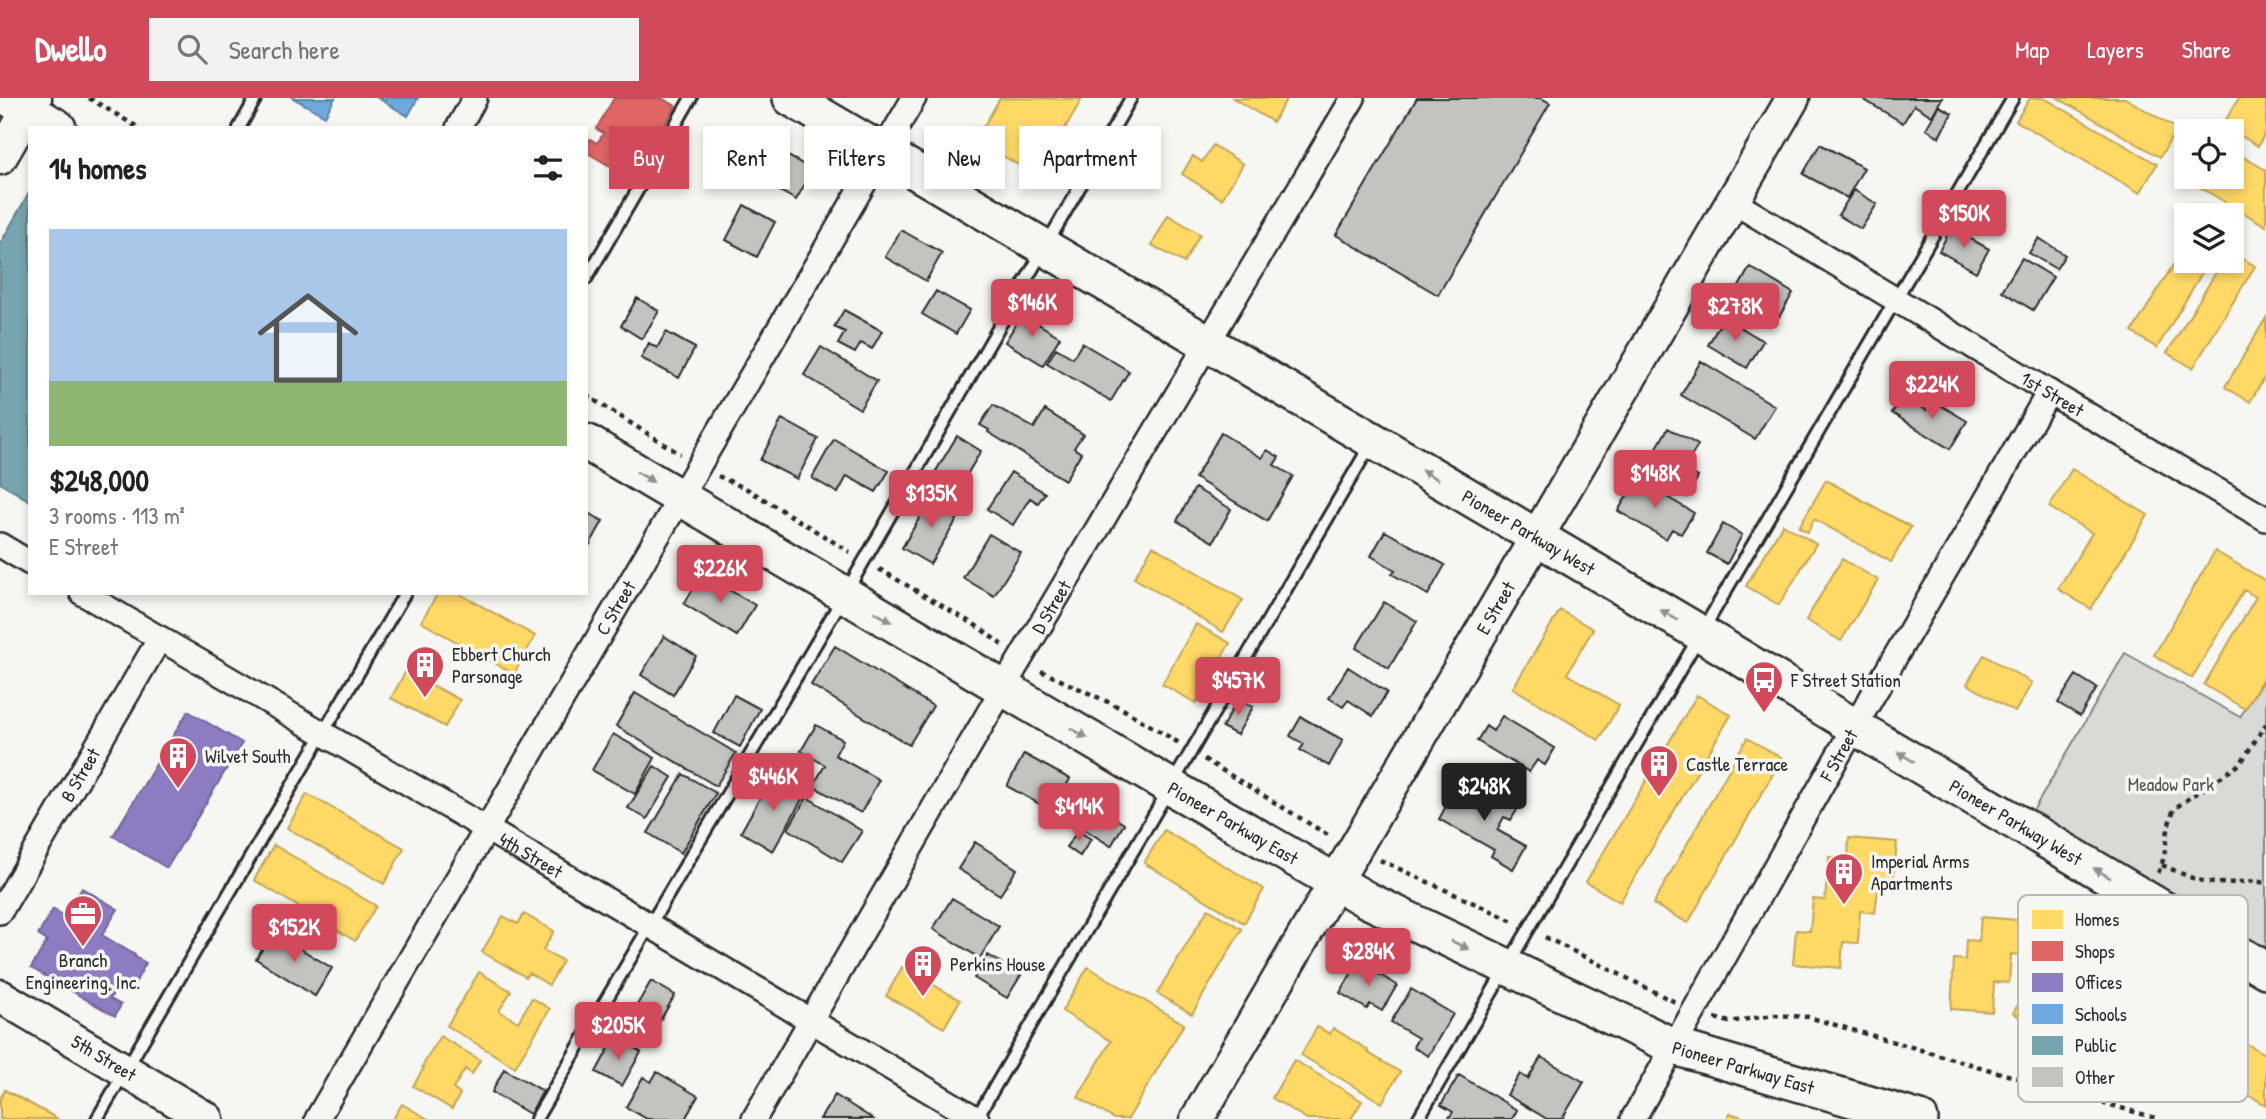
<!DOCTYPE html>
<html lang="en">
<head>
<meta charset="utf-8">
<style>
	body { margin:0; font-family:"Patrick Hand",sans-serif; background:#f2f2f2; color:#222; height:100vh; display:flex; flex-direction:column; font-size:26px; white-space:nowrap }
	* { box-sizing:border-box; margin:0 }
	p { font-size:23px; color:#767676 }
	.icon { flex:none; width:38px; height:38px; fill:none; stroke:currentColor; stroke-width:2; stroke-linecap:round; stroke-linejoin:round }
	.map { position:relative; flex:1; overflow:hidden }
	.details { position:absolute; left:28px; top:28px; width:560px; height:469px; display:flex; flex-direction:column; background:#fff; border-radius:0px; box-shadow:0 4px 10px #0003 }
	.details>* { flex:none }
	.top-card { position:absolute; left:609px; top:28px; width:665px; height:63px; display:flex; gap:14px }
	.tools { position:absolute; left:2174px; top:21px; display:grid; gap:14px }
	.tools a { display:grid; place-items:center; width:70px; height:70px; border-radius:0px; background:#fff; box-shadow:0 4px 10px #0003; font-size:35px }
	.price { position:absolute; translate:-50% -60px; padding:0 16px; border-radius:7px; background:#d1495b; color:#fff; font-size:23px; line-height:46px; filter:drop-shadow(0 2px 4px #0008) }
	.price::after { content:''; position:absolute; left:50%; top:42px; width:21px; height:16px; margin-left:-10px; background:inherit; clip-path:polygon(0 0,100% 0,50% 100%) }
	.price.on { background:#222; color:#fff }
	ul { padding:0; list-style:none }
	li { display:grid; align-content:center; gap:14px; height:371px; padding:0 21px }
	li+li { border-top:2px solid #e0e0e0 }
	li span { display:grid; place-items:center; height:217px; border-radius:0px; color:#555 }
	li>.icon { margin-inline-start:auto }
	span .icon { width:126px; height:126px; fill:#fffc; stroke-width:1 }
	li b { font-size:30px }
	h2 { display:flex; justify-content:space-between; align-items:center; height:84px; padding:0 21px; font-size:30px }
	.tag { padding:0 24px; border-radius:0px; background:#fff; box-shadow:0 4px 10px #0003; font-size:24px; line-height:63px }
	.tag.on { background:#d1495b; color:#fff }
	header { display:flex; align-items:center; gap:42px; box-sizing:border-box; height:98px; padding:0 35px; background:#d1495b; color:#fff }
	header strong { font-size:33px }
	nav { display:flex; gap:38px; margin-inline-start:auto; font-size:24px }
	.search { width:490px; height:63px; background:#f2f2f2; display:flex; align-items:center; gap:18px; box-sizing:border-box; padding:0 24px; border-radius:0px; color:#767676; font-size:26px }
	.map>svg:first-child { display:block }
	.green { fill:#d9d9d5; stroke:#828280; stroke-width:2 }
	.homes { fill:#ffd966; stroke:#bfa554; stroke-width:2 }
	.shops { fill:#e06666; stroke:#aa5454; stroke-width:2 }
	.offices { fill:#8e7cc3; stroke:#706495; stroke-width:2 }
	.schools { fill:#6fa8dc; stroke:#5b82a7; stroke-width:2 }
	.public { fill:#76a5af; stroke:#608087; stroke-width:2 }
	.building { fill:#c3c3c0; stroke:#2b2b2b; stroke-width:2 }
	.lines { fill:none; stroke-linecap:round; stroke-linejoin:round }
	.lane-casing { stroke:#2b2b2b; stroke-width:16 }
	.street-casing { stroke:#2b2b2b; stroke-width:28 }
	.secondary-casing { stroke:#2b2b2b; stroke-width:37 }
	.primary-casing { stroke:#2b2b2b; stroke-width:40 }
	.path { stroke:#2b2b2b; stroke-width:4.5; stroke-dasharray:5 5; stroke-linecap:butt }
	.lane { stroke:#f6f6f2; stroke-width:10 }
	.street { stroke:#f6f6f2; stroke-width:23 }
	.secondary { stroke:#f6f6f2; stroke-width:32 }
	.primary { stroke:#f6f6f2; stroke-width:35 }
	.oneway { fill:#90908e }
	.labels { text-anchor:middle; stroke-width:7; stroke-linejoin:round; paint-order:stroke }
	.street-label { font-size:19px; fill:#2b2b2b; stroke:#f6f6f2 }
	.poi-label { font-size:19px; fill:#2b2b2b; stroke:#f6f6f2; text-anchor:start }
	.park-label { font-size:19px; fill:#565656; stroke:#f6f6f2 }
	.key { fill:#f6f6f2; stroke:#b9b9b6; stroke-width:2 }
	.key-label { font-size:19px; fill:#2b2b2b }
</style>
</head>
<body>
<header>
<strong>Dwello</strong>
<div class="search"><svg class="icon" aria-label="search" viewBox="0 0 24 24"><circle cx="10" cy="10" r="6"/><path d="M15 15l6 6"/></svg>Search here</div>
<nav><a>Map</a><a>Layers</a><a>Share</a></nav>
</header>
<div class="map">
<svg width="2266" height="1021" viewBox="0 0 2266 1021">
	<rect width="100%" height="100%" fill="#f6f6f2"/>
	<filter id="ink" filterUnits="userSpaceOnUse"><feTurbulence type="fractalNoise" baseFrequency=".0143" numOctaves="2"/><feDisplacementMap in="SourceGraphic" scale="14" xChannelSelector="R" yChannelSelector="G"/><feConvolveMatrix kernelMatrix="1 2 1 2 8 2 1 2 1" color-interpolation-filters="sRGB"/></filter>
	<g filter="url(#ink)">
		<!-- green -->
		<path class="green" d="M2125 555 2240 619 2266 577V851L2033 713Z"/>
		<!-- homes -->
		<path class="homes" d="M1000 0 1082 1 1037 78 976 42Z
			M1233 0H1287L1273 24Z
			M2030 0H2044L2157 66 2140 95 2016 23Z
			M2058 0H2125L2177 31 2160 59Z
			M2239 0H2266V33L2258 48 2223 27Z
			M1213 47 1243 66 1222 101 1182 76 1193 58 1202 64Z
			M2231 52 2266 72V128L2191 84 2194 79H2231Z
			M1168 117 1200 136 1184 165 1152 147Z
			M2186 146V163H2209L2157 250 2132 234Z
			M2231 154 2255 168 2193 270 2167 255 2223 163H2231Z
			M2266 220V277L2250 304 2225 289Z
			M2072 371 2148 417 2091 511 2058 491 2092 435 2049 409Z
			M1826 382 1911 429 1891 464 1814 421 1808 434 1799 429Z
			M1783 426 1816 446 1779 507 1746 488Z
			M1153 448 1243 502 1223 534 1134 480Z
			M2215 453 2266 483V575L2245 611 2204 587 2256 499 2244 492 2192 580 2154 557Z
			M1842 461 1878 482 1841 543 1806 522Z
			M438 495H458L535 538 514 576 421 524Z
			M1560 512 1593 531 1567 576 1619 607 1599 642 1513 590Z
			M1196 526 1230 545 1196 605 1162 586Z
			M1984 557 2032 585 2015 614 1967 586Z
			M406 573 460 602 445 629 391 600Z
			M1697 597 1731 617 1620 804 1586 784Z
			M1747 640 1782 660 1688 825 1653 806Z
			M307 696 404 750 384 786 287 730Z
			M1164 732 1264 791 1244 825 1144 765Z
			M1849 740 1897 744 1893 785 1879 783 1875 815 1860 813 1858 845 1843 844 1841 870 1793 866 1796 832 1810 833 1813 801 1825 802 1829 759 1848 760Z
			M274 747 376 808 355 843 254 782Z
			M1208 811 1242 831 1192 916 1157 895Z
			M524 816 554 833 543 852 563 863 549 887 529 875 526 879 482 854 503 818 518 826Z
			M1981 819 2029 823 2026 858 2011 856 2009 885 1994 884 1992 914 1951 911 1954 861 1965 862 1966 842 1979 843Z
			M902 869 960 902 944 930 886 898Z
			M1088 869 1184 926 1128 1021H1114L1078 999 1111 943 1062 913Z
			M2037 873 2059 886 2063 880 2090 895 2094 889 2120 904 2123 897 2161 918 2137 961 2111 946 2107 953 2080 937 2076 944 2050 929 2047 934 2013 915Z
			M479 874 511 893 499 913 518 924 532 900 550 911 515 969 447 928Z
			M2172 924 2187 932 2190 926 2226 947 2232 937 2266 957V1007L2245 995 2242 1001 2217 986 2213 992 2190 979 2187 985 2150 964Z
			M1317 929 1330 936 1333 930 1368 952 1367 954 1400 974 1382 1005 1301 957Z
			M440 938 480 962 472 976 465 971 453 991 460 996 452 1011 413 988 424 970 422 969Z
			M1294 962 1362 1003 1351 1021H1307L1272 1000Z
			M5 992 58 1021H0V1001Z
			M402 1006 428 1021H393Z
			M1729 1015 1749 1021H1727Z"/>
		<!-- shops -->
		<path class="shops" d="M614 0H661L676 8 632 81 586 54V47L590 41 597 45 604 35 596 31Z"/>
		<!-- offices -->
		<path class="offices" d="M188 613 242 645 167 770 113 738Z
			M82 790 118 811 102 837 135 857 134 858 146 865 131 892 119 885 110 901 121 907 115 918 31 870 47 843 38 837 53 811 65 818Z"/>
		<!-- schools -->
		<path class="schools" d="M293 0H335L325 18Z
			M378 0H418L408 18Z"/>
		<!-- public -->
		<path class="public" d="M30 93V403L0 385V146Z"/>
		<!-- building -->
		<path class="building" d="M1417 0H1541L1550 5 1438 197 1336 137Z
			M1861 0H1942L1932 18 1914 7 1903 25Z
			M1939 8 1952 15 1939 39 1926 31Z
			M735 38 773 60 777 52 813 72 796 102 760 82 765 73 753 66 748 73 723 59Z
			M1820 46 1864 70 1847 100 1803 76Z
			M1854 92 1877 106 1861 131 1838 117Z
			M744 107 775 124 757 159 726 142Z
			M1951 130 1989 151 1976 174 1939 153Z
			M901 132 942 155 926 183 885 159Z
			M2039 140 2065 157 2056 171 2029 155Z
			M2022 160 2053 179 2033 212 2002 193Z
			M1750 169 1793 195 1779 219 1736 194Z
			M936 193 970 212 956 236 922 216Z
			M637 200 659 213 642 241 621 228Z
			M844 212 882 233 872 251 861 245 855 255 838 246 845 234 834 229Z
			M1022 216 1060 239 1043 267 1005 244Z
			M1724 219 1763 243 1747 270 1708 247Z
			M666 234 695 250 679 280 641 260 649 245 657 250Z
			M1082 245 1129 273 1111 303 1047 265 1056 250 1073 260Z
			M821 249 877 283 860 311 804 277Z
			M1701 263 1775 308 1755 341 1681 297Z
			M1904 298 1926 312 1932 302 1967 323 1950 351 1892 315Z
			M993 307 1034 330 1045 312 1083 336 1074 350 1081 355 1065 382 988 334 989 332 980 327Z
			M782 321 818 341 797 381 760 362Z
			M1668 330 1698 347 1684 371 1698 379 1687 399 1665 387 1673 374 1650 362Z
			M1221 335 1262 360 1267 352 1279 359 1274 367 1293 378 1267 423 1195 380Z
			M957 338 981 353 951 403 927 388Z
			M834 341 889 373 876 394 847 378 838 395 812 380Z
			M1011 374 1045 395 1038 405 1030 400 1013 427 987 411Z
			M1637 381 1694 415 1681 436 1672 431 1666 441 1618 413Z
			M1195 390 1231 411 1213 444 1177 423Z
			M932 398 961 415 930 466 902 450Z
			M586 414 603 423 588 450 586 449Z
			M1723 426 1742 437 1727 466 1707 455Z
			M1385 433 1445 467 1428 497 1392 476 1395 472 1371 458Z
			M989 436 1021 455 994 498 963 480Z
			M702 476 755 507 737 538 684 506Z
			M1384 504 1417 523 1389 570 1356 550Z
			M664 538 696 558 673 597 641 577Z
			M835 548 933 608 909 647 811 587Z
			M1348 569 1387 594 1373 618 1348 602 1343 609 1329 600Z
			M2076 577 2097 590 2080 618 2058 605Z
			M635 595 736 655 716 688 616 628Z
			M734 597 760 611 740 649 714 635Z
			M1238 601 1253 609 1237 637 1222 629Z
			M1502 618 1555 650 1545 667 1537 662 1529 674 1477 643 1486 628 1493 633Z
			M1301 619 1343 642 1329 668 1300 652 1304 646 1290 638Z
			M816 627 843 642 835 657 879 682 861 715 813 688 825 667 801 653Z
			M613 636 655 660 635 696 592 672Z
			M1024 656 1070 681 1052 713 1007 688Z
			M654 668 672 679 647 721 628 710Z
			M683 676 716 695 681 755 648 735Z
			M772 678 805 696 773 753 741 734Z
			M1457 688 1487 705 1492 696 1518 710 1511 722 1504 719 1497 732 1526 748 1513 771 1491 758 1494 752 1439 721Z
			M807 699 862 733 842 764 788 731Z
			M1081 699 1124 726 1111 748 1068 721Z
			M1078 733 1091 741 1080 758 1066 749Z
			M975 744 1017 771 1000 797 958 771Z
			M952 800 999 828 980 860 933 831Z
			M273 834 332 870 315 898 256 861Z
			M988 857 1021 877 1007 900 974 880Z
			M1358 864 1397 887 1382 913 1370 906 1367 911 1340 895Z
			M651 883 675 897 644 950 620 936Z
			M1411 891 1453 916 1428 958 1413 949 1418 940 1391 924Z
			M615 939 641 954 622 988 596 974Z
			M1541 959 1584 984 1562 1021H1547L1507 997 1520 976 1528 981Z
			M504 971 543 993 530 1016 492 994Z
			M657 974 698 998 685 1021H647L626 1009 643 979 651 984Z
			M1459 977 1517 1012 1512 1021H1448L1453 1014 1441 1007Z
			M835 997 873 1021H820Z"/>
		<g class="lines">
			<defs>
				<path id="lane" d="M239 30 256 0
					M586 181 691 0
					M97 1021 405 495
					M536 1021 845 496 1131 0
					M976 1021 1371 346
					M1418 1021 2013 0"/>
				<g id="street">
					<path d="M458 30 475 0"/>
					<path id="s1" d="M1732 103 2049 294 2266 421"/>
					<path d="M0 447 30 465"/>
					<path id="s2" d="M82 495 485 730 977 1021"/>
					<path id="s3" d="M0 814 160 540"/>
					<path id="s4" d="M317 1021C514 679 716 341 914 0"/>
					<path id="s5" d="M754 1021 1003 590 1353 0"/>
					<path id="s6" d="M1633 1021 1844 647 2049 294"/>
				</g>
				<g id="secondary">
					<path d="M0 60 35 0"/>
					<path id="s7" d="M0 898 207 1021"/>
					<path id="s8" d="M1197 1021 1793 0"/>
				</g>
				<g id="primary">
					<path d="M9 0 58 30"/>
					<path id="s9" d="M791 0 1700 535 1855 629 2266 872"/>
					<path id="s10" d="M586 344 1171 689 1367 802 1675 949 1920 1021"/>
				</g>
			</defs>
			<!-- lane casing -->
			<use href="#lane" class="lane-casing"/>
			<!-- street casing -->
			<use href="#street" class="street-casing"/>
			<!-- secondary casing -->
			<use href="#secondary" class="secondary-casing"/>
			<!-- primary casing -->
			<use href="#primary" class="primary-casing"/>
			<!-- path -->
			<path class="path" d="M89 0 139 30
				M586 297 680 356
				M718 378 747 391 850 454
				M879 471 980 530 1002 547
				M1041 573 1121 610 1179 645
				M1204 661 1331 739
				M1380 762 1515 824
				M2162 767C2179 774 2197 784 2215 785 2233 786 2249 781 2266 785
				M2158 775C2169 754 2164 730 2175 710L2240 666 2266 626
				M1545 839 1675 904
				M1715 920 1729 924 1774 917 1808 919 2159 1021"/>
			<!-- lane -->
			<use href="#lane" class="lane"/>
			<!-- street -->
			<use href="#street" class="street"/>
			<!-- secondary -->
			<use href="#secondary" class="secondary"/>
			<!-- primary -->
			<use href="#primary" class="primary"/>
		</g>
		<!-- one-way arrows -->
		<defs><path id="oneway-solid" d="M-6-.8H1V-3.2L6.5 0L1 3.2V.8H-6Z" transform="scale(1.75)"/></defs>
		<g class="oneway">
			<use href="#oneway-solid" transform="translate(1430 377) rotate(-150)"/>
			<use href="#oneway-solid" transform="translate(645 379) rotate(31)"/>
			<use href="#oneway-solid" transform="translate(1669 517) rotate(-150)"/>
			<use href="#oneway-solid" transform="translate(883 519) rotate(31)"/>
			<use href="#oneway-solid" transform="translate(1079 635) rotate(31)"/>
			<use href="#oneway-solid" transform="translate(1906 659) rotate(-149)"/>
			<use href="#oneway-solid" transform="translate(2102 775) rotate(-149)"/>
			<use href="#oneway-solid" transform="translate(1460 847) rotate(26)"/>
		</g>
	</g>
	<!-- icons -->
	<defs>
		<symbol id="building-pin" viewBox="-11 -11 22 30"><path d="M0 17L-7.5 6A9.5 9.5 0 1 1 7.5 6Z" fill="#d1495b" stroke="#f6f6f2"/><path d="M-4-6H4V6H1V3H-1V6H-4ZM-2.5-4.3h1.7v1.8h-1.7ZM.8-4.3h1.7v1.8H.8ZM-2.5-1h1.7V.8h-1.7ZM.8-1h1.7V.8H.8Z" fill="#fff"/></symbol>
		<symbol id="bus-pin" viewBox="-11 -11 22 30"><path d="M0 17L-7.5 6A9.5 9.5 0 1 1 7.5 6Z" fill="#d1495b" stroke="#f6f6f2"/><path d="M-5-6H5V4H4V6H2V4H-2V6H-4V4H-5ZM-3.5-4V0h7V-4ZM-3.5 1.2v1.5H-2V1.2ZM2 1.2v1.5H3.5V1.2Z" fill="#fff"/></symbol>
		<symbol id="office-pin" viewBox="-11 -11 22 30"><path d="M0 17L-7.5 6A9.5 9.5 0 1 1 7.5 6Z" fill="#d1495b" stroke="#f6f6f2"/><path d="M-6-3h4V-5.5h4V-3h4V5H-6ZM-1-4.5V-3h2v-1.5ZM-6 0V1H6V0Z" fill="#fff"/></symbol>
	</defs>
	<g fill-rule="evenodd">
		<use href="#building-pin" x="403" y="545" width="44" height="60"/>
		<use href="#bus-pin" x="1742" y="560" width="44" height="60"/>
		<use href="#building-pin" x="156" y="636" width="44" height="60"/>
		<use href="#building-pin" x="1637" y="644" width="44" height="60"/>
		<use href="#building-pin" x="1822" y="752" width="44" height="60"/>
		<use href="#office-pin" x="61" y="794" width="44" height="60"/>
		<use href="#building-pin" x="901" y="844" width="44" height="60"/>
	</g>
	<g class="labels">
		<!-- street labels -->
		<g class="street-label">
			<text dy="7" stroke="none"><textPath href="#s1" startOffset="374">1st Street</textPath></text>
			<text dy="7" stroke="none"><textPath href="#s9" startOffset="856">Pioneer Parkway West</textPath></text>
			<text dy="7" stroke="none"><textPath href="#s5" startOffset="592">D Street</textPath></text>
			<text dy="7" stroke="none"><textPath href="#s4" startOffset="592">C Street</textPath></text>
			<text dy="7" stroke="none"><textPath href="#s8" startOffset="592">E Street</textPath></text>
			<text dy="7" stroke="none"><textPath href="#s6" startOffset="418">F Street</textPath></text>
			<text dy="7" stroke="none"><textPath href="#s3" startOffset="159">B Street</textPath></text>
			<text dy="7" stroke="none"><textPath href="#s10" startOffset="751">Pioneer Parkway East</textPath></text>
			<text dy="7" stroke="none"><textPath href="#s9" startOffset="1423">Pioneer Parkway West</textPath></text>
			<text dy="7" stroke="none"><textPath href="#s2" startOffset="520">4th Street</textPath></text>
			<text dy="7" stroke="none"><textPath href="#s7" startOffset="121">5th Street</textPath></text>
			<text dy="7" stroke="none"><textPath href="#s10" startOffset="1318">Pioneer Parkway East</textPath></text>
		</g>
		<!-- poi labels -->
		<g class="poi-label">
			<text x="452" y="563">Ebbert Church<tspan x="452" dy="22">Parsonage</tspan></text>
			<text x="1791" y="589">F Street Station</text>
			<text x="205" y="665">Wilvet South</text>
			<text x="1686" y="673">Castle Terrace</text>
			<text x="1871" y="770">Imperial Arms<tspan x="1871" dy="22">Apartments</tspan></text>
			<text x="83" y="869" text-anchor="middle">Branch<tspan x="83" dy="22">Engineering, Inc.</tspan></text>
			<text x="950" y="873">Perkins House</text>
		</g>
		<!-- park labels -->
		<g class="park-label">
			<text x="2171" y="693">Meadow Park</text>
		</g>
	</g>
	<!-- legend -->
	<rect x="2018" y="797" width="230" height="207" rx="10" class="key"/>
	<rect x="2032" y="812" width="31" height="19" fill="#ffd966"/>
	<rect x="2032" y="843" width="31" height="20" fill="#e06666"/>
	<rect x="2032" y="875" width="31" height="19" fill="#8e7cc3"/>
	<rect x="2032" y="906" width="31" height="20" fill="#6fa8dc"/>
	<rect x="2032" y="938" width="31" height="19" fill="#76a5af"/>
	<rect x="2032" y="969" width="31" height="20" fill="#c3c3c0"/>
	<g class="key-label">
		<text x="2075" y="828">Homes</text>
		<text x="2075" y="860">Shops</text>
		<text x="2075" y="891">Offices</text>
		<text x="2075" y="923">Schools</text>
		<text x="2075" y="954">Public</text>
		<text x="2075" y="986">Other</text>
	</g>
</svg>
<div class="tools">
<a><svg class="icon" aria-label="locate" viewBox="0 0 24 24"><circle cx="12" cy="12" r="6"/><path d="M12 2v4M12 18v4M2 12h4M18 12h4"/></svg></a>
<a><svg class="icon" aria-label="layers" viewBox="0 0 24 24"><path d="M12 4l9 5-9 5-9-5zM3 14l9 5 9-5"/></svg></a>
</div>
<b class="price" style="left:1964px;top:152px">$150K</b>
<b class="price" style="left:1032px;top:241px">$146K</b>
<b class="price" style="left:1735px;top:245px">$278K</b>
<b class="price" style="left:1932px;top:323px">$224K</b>
<b class="price" style="left:1655px;top:412px">$148K</b>
<b class="price" style="left:931px;top:432px">$135K</b>
<b class="price" style="left:720px;top:507px">$226K</b>
<b class="price" style="left:1238px;top:619px">$457K</b>
<b class="price" style="left:773px;top:715px">$446K</b>
<b class="price on" style="left:1484px;top:725px">$248K</b>
<b class="price" style="left:1079px;top:745px">$414K</b>
<b class="price" style="left:294px;top:866px">$152K</b>
<b class="price" style="left:1368px;top:890px">$284K</b>
<b class="price" style="left:618px;top:964px">$205K</b>
<div class="top-card">
<a class="tag on">Buy</a>
<a class="tag">Rent</a>
<a class="tag">Filters</a>
<a class="tag">New</a>
<a class="tag">Apartment</a>
</div>
<section class="details">
<h2>14 homes<svg class="icon" aria-label="filters" viewBox="0 0 24 24"><path d="M4 7h16M4 17h16"/><circle cx="9" cy="7" r="2"/><circle cx="15" cy="17" r="2"/></svg></h2>
<ul>
<li><span style="background:linear-gradient(#a9c7e8 70%,#8fb573 0)"><svg class="icon" aria-label="home" viewBox="0 0 24 24"><path d="M3 11l9-7 9 7M6 9v11h12V9"/></svg></span><div><b>$248,000</b><p>3 rooms · 113 m²</p><p>E Street</p></div></li>
</ul>
</section>
</div>
</body>
</html>
